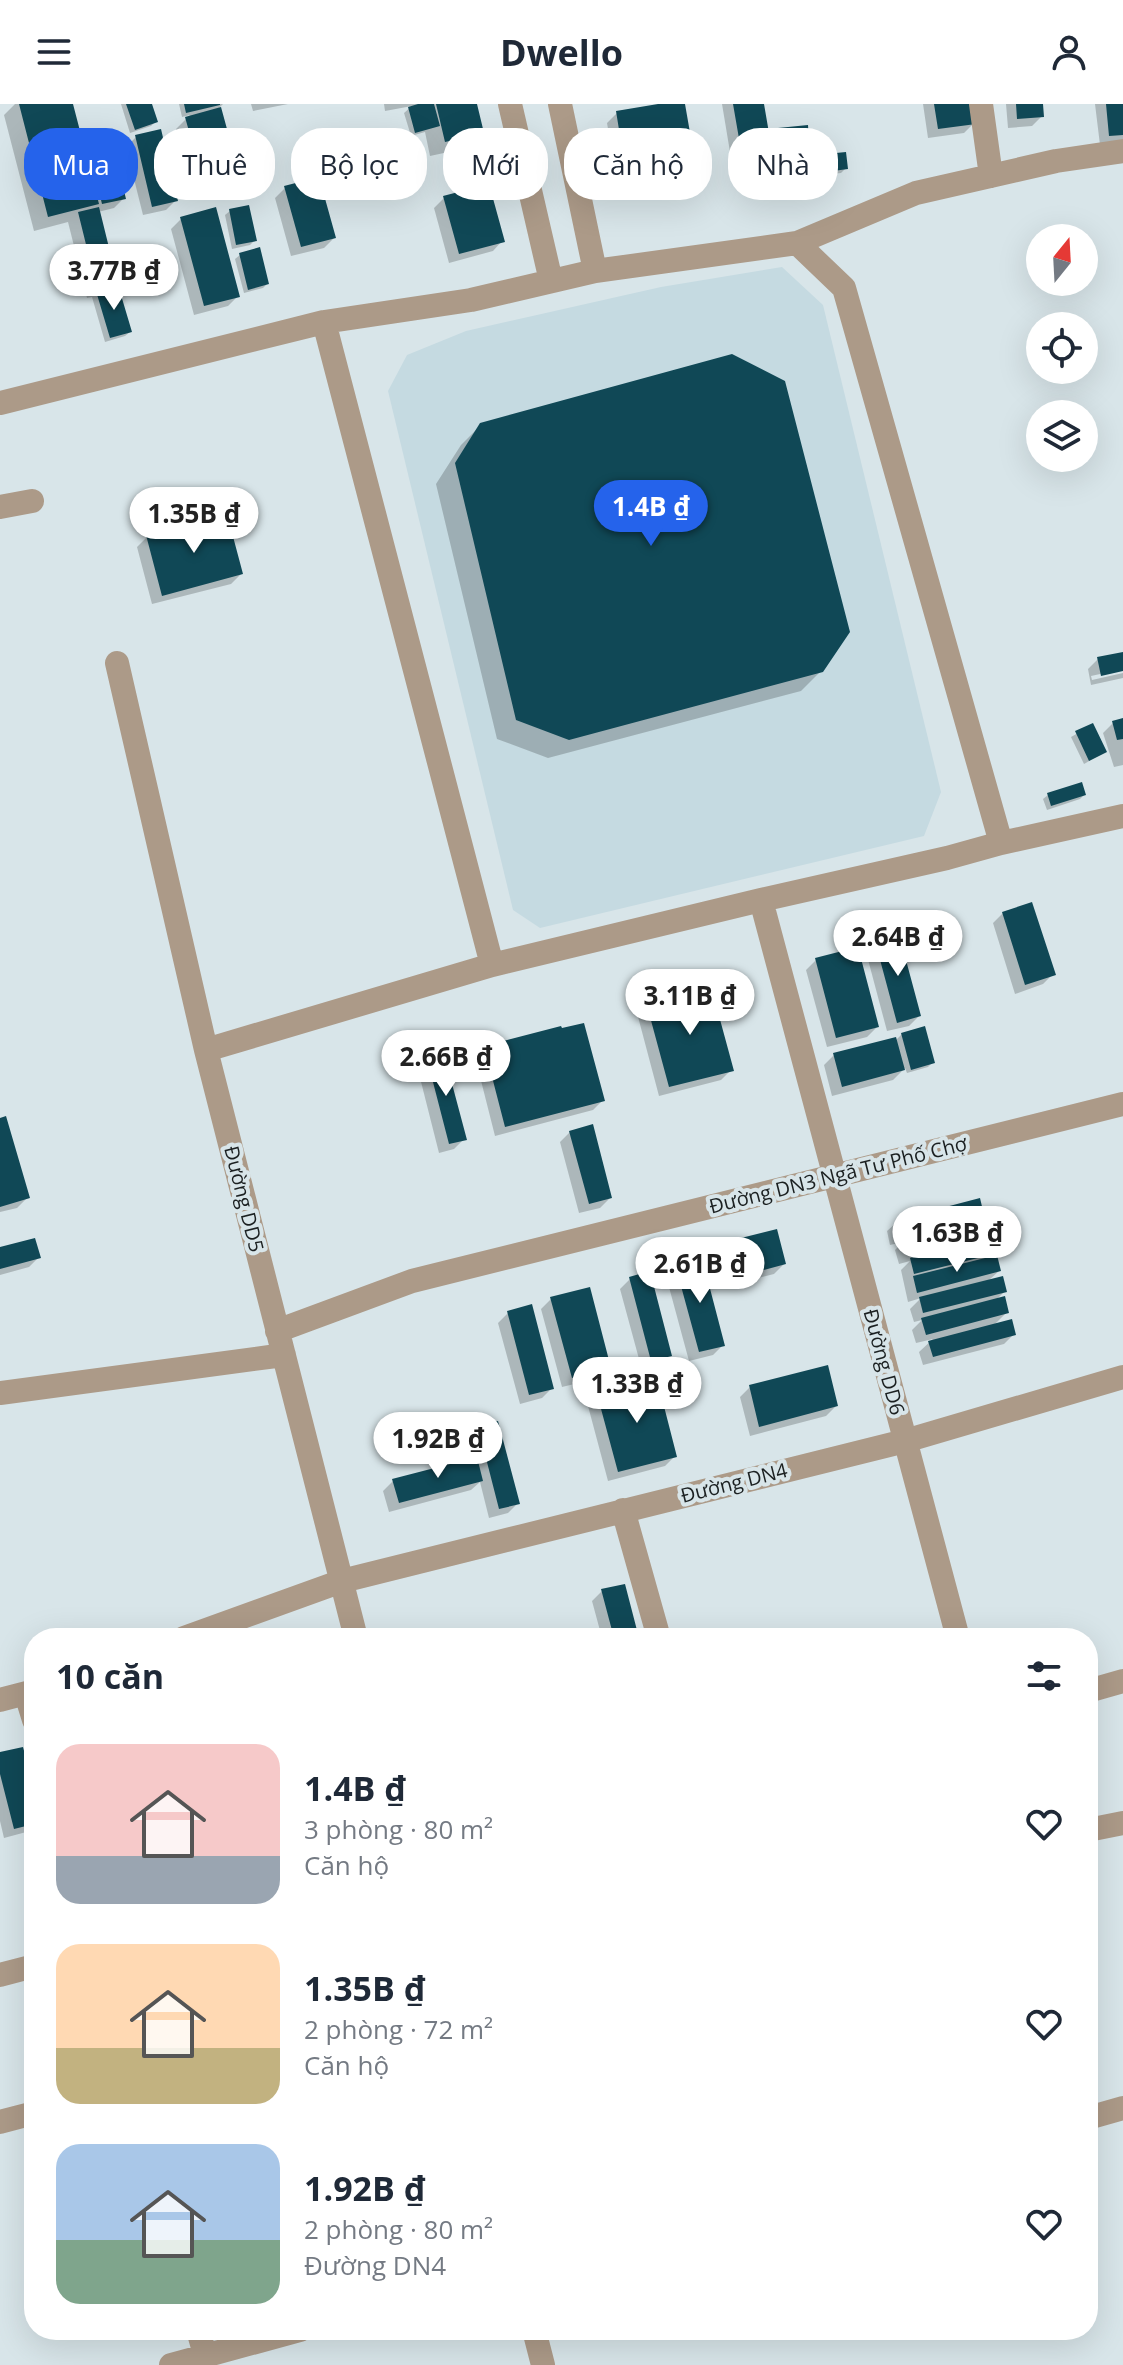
<!DOCTYPE html>
<html lang="vi">
<head>
<meta charset="utf-8">
<style>
	body { margin:0; font-family:"Open Sans",sans-serif; background:#f2f2f3; color:#1f2937; height:100vh; display:flex; flex-direction:column; font-size:30px; white-space:nowrap }
	* { box-sizing:border-box; margin:0 }
	p { font-size:26px; color:#747a83 }
	.icon { flex:none; width:44px; height:44px; fill:none; stroke:currentColor; stroke-width:2; stroke-linecap:round; stroke-linejoin:round }
	.map { position:relative; flex:1; overflow:hidden }
	.side { position:absolute; left:24px; top:1524px; width:1074px; height:712px; display:flex; flex-direction:column; background:#fff; border-radius:32px; box-shadow:0 8px 32px #0002 }
	.side>* { flex:none }
	.guide { position:absolute; left:24px; top:24px; width:1076px; height:72px; display:flex; gap:16px }
	.needle { width:52px; rotate:18deg }
	.controls { position:absolute; left:1026px; top:120px; display:grid; gap:16px }
	.controls a { display:grid; place-items:center; width:72px; height:72px; border-radius:50%; background:#fff; box-shadow:0 8px 32px #0002; font-size:40px }
	.price { position:absolute; translate:-50% -68px; padding:0 18px; border-radius:28px; background:#fff; color:#222; font-size:26px; line-height:52px; filter:drop-shadow(0 2px 4px #0008) }
	.price::after { content:''; position:absolute; left:50%; top:48px; width:24px; height:18px; margin-left:-12px; background:inherit; clip-path:polygon(0 0,100% 0,50% 100%) }
	.price.selected { background:#2563eb; color:#fff }
	ul { padding:0; list-style:none }
	li { display:flex; align-items:center; gap:24px; height:200px; padding:0 32px }
	li span { display:grid; place-items:center; flex:none; width:224px; height:160px; border-radius:24px; color:#555 }
	li>.icon { margin-inline-start:auto }
	span .icon { width:96px; height:96px; fill:#fffc; stroke-width:1 }
	li b { font-size:34px }
	h2 { display:flex; justify-content:space-between; align-items:center; height:96px; padding:0 32px; font-size:34px }
	.tag { padding:0 28px; border-radius:32px; background:#fff; box-shadow:0 8px 32px #0002; font-size:28px; line-height:72px }
	.tag.selected { background:#2563eb; color:#fff }
	header { display:flex; justify-content:space-between; align-items:center; height:104px; padding:0 32px; background:#fff; font-size:36px; font-weight:700 }
	.map>svg:first-child { display:block }
	.built { fill:#c5dae1 }
	.shadow { fill:#0003 }
	.building { fill:#104856 }
	.lines { fill:none; stroke-linecap:round; stroke-linejoin:round }
	.minor { stroke:#ac9a88; stroke-width:24 }
	.labels { text-anchor:middle; stroke-width:8; stroke-linejoin:round; paint-order:stroke }
	.street-label { font-size:20px; fill:#1b2021; stroke:#d8e5e9 }
</style>
</head>
<body>
<header><svg class="icon" aria-label="menu" viewBox="0 0 24 24"><path d="M4 6h16M4 12h16M4 18h16"/></svg>Dwello<svg class="icon" aria-label="person" viewBox="0 0 24 24"><circle cx="12" cy="8" r="4"/><path d="M4 21q1-7 8-7t8 7"/></svg></header>
<div class="map">
<svg width="1123" height="2261" viewBox="0 0 1123 2261">
	<rect width="100%" height="100%" fill="#d8e5e9"/>
	<!-- built -->
	<path class="built" d="M782 163 823 201 941 688 924 732 540 824 513 806 388 287 407 251 466 227 661 183Z"/>
	<!-- shadow -->
	<path class="shadow" d="M15 0H71L83 45 88 40 124 94 114 104 98 108 115 180 109 186 130 228 125 232 105 238 92 193 87 194 68 118 34 127 4 11Z
		M121 0H150L156 17 151 22 130 29Z
		M179 0H223L219 4 231 46 221 56 187 65 176 25 190 11 182 13Z
		M251 0H288L253 7Z
		M384 0H475L482 29 467 44 430 52 425 28 411 32 404 9 412 2 385 7Z
		M670 0H683L694 63 684 73 618 84 607 19 617 9Z
		M722 0H762L773 63 763 73 735 78Z
		M923 0H971L974 19 964 29 928 34Z
		M1006 0H1041L1042 12 1032 22 1008 24Z
		M1095 0H1123V35L1119 39 1100 41Z
		M779 26 807 38 803 42 776 45 775 31Z
		M136 33 176 96 166 106 143 111 126 43Z
		M817 53 845 65 841 69 814 72 813 57Z
		M285 84 334 134 324 144 291 152 275 94Z
		M444 94 502 137 493 147 449 159 434 104Z
		M230 107 255 136 250 141 232 145 225 111Z
		M181 115 238 192 228 202 194 211 171 125Z
		M240 151 267 180 263 184 244 189 235 155Z
		M481 321 821 567 801 587 548 654 497 635 436 380 461 341Z
		M147 433 241 470 231 480 152 500 137 443Z
		M1123 550V565L1091 572 1092 576 1123 569V574L1091 581 1088 565 1098 555Z
		M1123 616V661L1114 663 1103 629 1113 619Z
		M1092 621 1105 648 1084 660 1071 633Z
		M1048 691H1084L1080 695 1047 706 1043 695Z
		M1003 809 1053 870 1043 880 1015 890 993 819Z
		M876 838 919 912 909 922 887 927 866 848Z
		M816 856 877 923 867 933 827 943 806 866Z
		M648 899 731 966 721 976 659 992 637 909Z
		M902 930 932 959 928 963 907 969 905 964 893 976 832 992 824 961 834 951 895 937Z
		M485 943 603 996 593 1006 495 1032 475 953Z
		M427 952 464 1035 454 1045 439 1049 417 962Z
		M0 1016 27 1094 17 1104 0 1108Z
		M570 1028 610 1094 600 1104 579 1109 560 1038Z
		M982 1110 973 1119 990 1129 981 1138 996 1148 990 1154 999 1167 988 1177 1005 1187 995 1197 1007 1208 993 1222 1014 1230 1004 1240 923 1261 919 1248 933 1235 916 1239 912 1226 922 1216 914 1218 910 1205 921 1194 908 1198 901 1166 910 1157 899 1160 895 1146 903 1138 890 1141 887 1127 897 1118Z
		M722 1141 784 1160 774 1170 737 1179 735 1171 718 1175 712 1151Z
		M0 1145 39 1153 29 1163 0 1171Z
		M676 1162 723 1241 713 1251 689 1257 666 1172Z
		M630 1175 669 1251 659 1261 642 1266 620 1185Z
		M551 1195 609 1264 599 1274 562 1283 541 1205Z
		M508 1209 552 1284 542 1294 520 1300 498 1219Z
		M750 1283 836 1302 826 1312 750 1332 740 1293Z
		M598 1292 675 1352 665 1362 608 1377 588 1302Z
		M479 1325 518 1399 508 1409 489 1414 480 1378 471 1386 389 1408 383 1387 393 1377 474 1356 469 1335Z
		M602 1487 637 1534H602L592 1497Z
		M0 1651 34 1692V1724L30 1727 4 1734 0 1717Z"/>
	<!-- building -->
	<path class="building" d="M19 0H73L99 100 48 113Z
		M126 0H152L158 18 135 26Z
		M184 0H220V1L186 9Z
		M418 0H434L440 22 415 29 408 3Z
		M436 0H477L484 29 445 38Z
		M658 0H685L696 63 627 75 616 7Z
		M733 0H764L775 64 745 69Z
		M934 0H973L976 20 938 25Z
		M1016 0H1043L1044 13 1017 15Z
		M1106 0H1123V31L1109 32Z
		M221 3 233 47 197 56 185 13Z
		M808 21 809 38 780 42 778 24Z
		M161 25 178 97 152 103 135 31Z
		M111 33 126 95 102 100 87 38Z
		M846 48 848 65 818 69 816 51Z
		M319 73 336 134 301 143 284 82Z
		M489 80 505 138 459 150 443 92Z
		M249 101 257 137 236 141 229 105Z
		M99 103 118 180 97 185 78 108Z
		M216 103 240 193 204 202 180 113Z
		M260 143 269 180 248 186 239 149Z
		M118 181 132 228 110 234 96 187Z
		M732 250 785 277 850 528 823 568 569 636 516 616 455 359 480 319Z
		M227 410 243 470 162 492 146 431Z
		M1123 548V567L1101 572 1097 553Z
		M1123 614V635L1117 636 1112 617Z
		M1093 619 1107 648 1089 657 1075 627Z
		M1082 678 1086 691 1051 702 1047 689Z
		M1032 798 1056 871 1025 881 1002 808Z
		M899 830 921 912 897 919 875 837Z
		M858 843 879 923 836 934 815 854Z
		M712 886 734 967 669 983 646 898 683 887 685 893Z
		M584 919 605 997 505 1023 484 942 561 922 562 924Z
		M925 922 935 959 911 966 901 929Z
		M896 933 905 966 842 983 833 949Z
		M443 946 467 1036 449 1040 426 951Z
		M6 1012 30 1094 0 1103V1014Z
		M593 1020 612 1094 589 1100 569 1027Z
		M980 1094 984 1111 900 1132 896 1116Z
		M988 1113 992 1129 909 1151 904 1135Z
		M777 1125 786 1160 746 1171 744 1162 728 1166 721 1139Z
		M994 1132 998 1149 914 1170 910 1154Z
		M35 1134 41 1154 0 1165V1143Z
		M997 1151 1001 1167 917 1189 913 1172Z
		M702 1154 725 1242 699 1248 675 1160Z
		M650 1167 672 1252 651 1257 629 1173Z
		M1003 1172 1007 1188 923 1209 919 1193Z
		M590 1183 611 1264 572 1274 550 1193Z
		M1005 1192 1009 1209 926 1231 921 1214Z
		M532 1200 554 1285 529 1291 507 1207Z
		M1012 1215 1016 1231 933 1253 928 1237Z
		M828 1261 838 1302 759 1323 749 1281Z
		M657 1275 677 1353 618 1368 597 1290Z
		M498 1317 520 1400 499 1405 478 1323Z
		M477 1353 483 1377 399 1399 392 1375Z
		M625 1480 639 1534H614L601 1485Z
		M23 1643 34 1685V1720L14 1725 0 1670V1648Z"/>
	<g class="lines">
		<!-- minor -->
		<path class="minor" d="M510 0 551 177
			M560 0 595 167
			M981 0 991 72
			M797 139 844 184 1001 739 947 754 761 796 492 861 324 218 471 196 595 167Z
			M797 139 916 89 1056 57 1123 47
			M0 299 324 218
			M0 403 32 397
			M117 559 206 946
			M1001 739 1123 712
			M761 796 958 1534
			M277 1227 412 1177 1123 1000
			M0 1289 284 1251
			M623 1406 659 1534
			M184 1534 342 1477 905 1337 1123 1273
			M356 1534 206 946 492 861
			M1088 1587 1123 1577
			M26 1590 34 1616
			M0 1596 34 1587
			M1088 1726 1123 1719
			M0 1871 34 1862
			M1088 2014 1123 2004
			M0 2018 34 2009
			M198 2226 208 2261
			M534 2226 543 2261
			M171 2261 300 2226"/>
	</g>
	<g class="labels">
		<!-- street labels -->
		<g class="street-label">
			<text transform="translate(838 1071) rotate(-14)" y="7">Đường DN3 Ngã Tư Phố Chợ</text>
			<text transform="translate(244 1095) rotate(76)" y="7">Đường DD5</text>
			<text transform="translate(884 1258) rotate(75)" y="7">Đường DD6</text>
			<text transform="translate(734 1379) rotate(-14)" y="7">Đường DN4</text>
		</g>
	</g>
</svg>
<div class="controls">
<a><svg class="needle" viewBox="-14 -14 28 28"><path d="M0-13l5 13h-10z" fill="#e53935"/><path d="M0 13l5-13h-10z" fill="#747a83"/></svg></a>
<a><svg class="icon" aria-label="locate" viewBox="0 0 24 24"><circle cx="12" cy="12" r="6"/><path d="M12 2v4M12 18v4M2 12h4M18 12h4"/></svg></a>
<a><svg class="icon" aria-label="layers" viewBox="0 0 24 24"><path d="M12 4l9 5-9 5-9-5zM3 14l9 5 9-5"/></svg></a>
</div>
<b class="price" style="left:114px;top:208px">3.77B ₫</b>
<b class="price selected" style="left:651px;top:444px">1.4B ₫</b>
<b class="price" style="left:194px;top:451px">1.35B ₫</b>
<b class="price" style="left:898px;top:874px">2.64B ₫</b>
<b class="price" style="left:690px;top:933px">3.11B ₫</b>
<b class="price" style="left:446px;top:994px">2.66B ₫</b>
<b class="price" style="left:957px;top:1170px">1.63B ₫</b>
<b class="price" style="left:700px;top:1201px">2.61B ₫</b>
<b class="price" style="left:637px;top:1321px">1.33B ₫</b>
<b class="price" style="left:438px;top:1376px">1.92B ₫</b>
<div class="guide">
<a class="tag selected">Mua</a>
<a class="tag">Thuê</a>
<a class="tag">Bộ lọc</a>
<a class="tag">Mới</a>
<a class="tag">Căn hộ</a>
<a class="tag">Nhà</a>
</div>
<section class="side">
<h2>10 căn<svg class="icon" aria-label="filters" viewBox="0 0 24 24"><path d="M4 7h16M4 17h16"/><circle cx="9" cy="7" r="2"/><circle cx="15" cy="17" r="2"/></svg></h2>
<ul>
<li><span style="background:linear-gradient(#f6c9c9 70%,#9aa5b1 0)"><svg class="icon" aria-label="home" viewBox="0 0 24 24"><path d="M3 11l9-7 9 7M6 9v11h12V9"/></svg></span><div><b>1.4B ₫</b><p>3 phòng · 80 m²</p><p>Căn hộ</p></div><svg class="icon" aria-label="heart" viewBox="0 0 24 24"><path d="M12 20l-8-8c-3-5 5-10 8-4 3-6 11-1 8 4z"/></svg></li>
<li><span style="background:linear-gradient(#ffd9b3 65%,#c2b280 0)"><svg class="icon" aria-label="home" viewBox="0 0 24 24"><path d="M3 11l9-7 9 7M6 9v11h12V9"/></svg></span><div><b>1.35B ₫</b><p>2 phòng · 72 m²</p><p>Căn hộ</p></div><svg class="icon" aria-label="heart" viewBox="0 0 24 24"><path d="M12 20l-8-8c-3-5 5-10 8-4 3-6 11-1 8 4z"/></svg></li>
<li><span style="background:linear-gradient(#a9c7e8 60%,#7fa58c 0)"><svg class="icon" aria-label="home" viewBox="0 0 24 24"><path d="M3 11l9-7 9 7M6 9v11h12V9"/></svg></span><div><b>1.92B ₫</b><p>2 phòng · 80 m²</p><p>Đường DN4</p></div><svg class="icon" aria-label="heart" viewBox="0 0 24 24"><path d="M12 20l-8-8c-3-5 5-10 8-4 3-6 11-1 8 4z"/></svg></li>
</ul>
</section>
</div>
</body>
</html>
